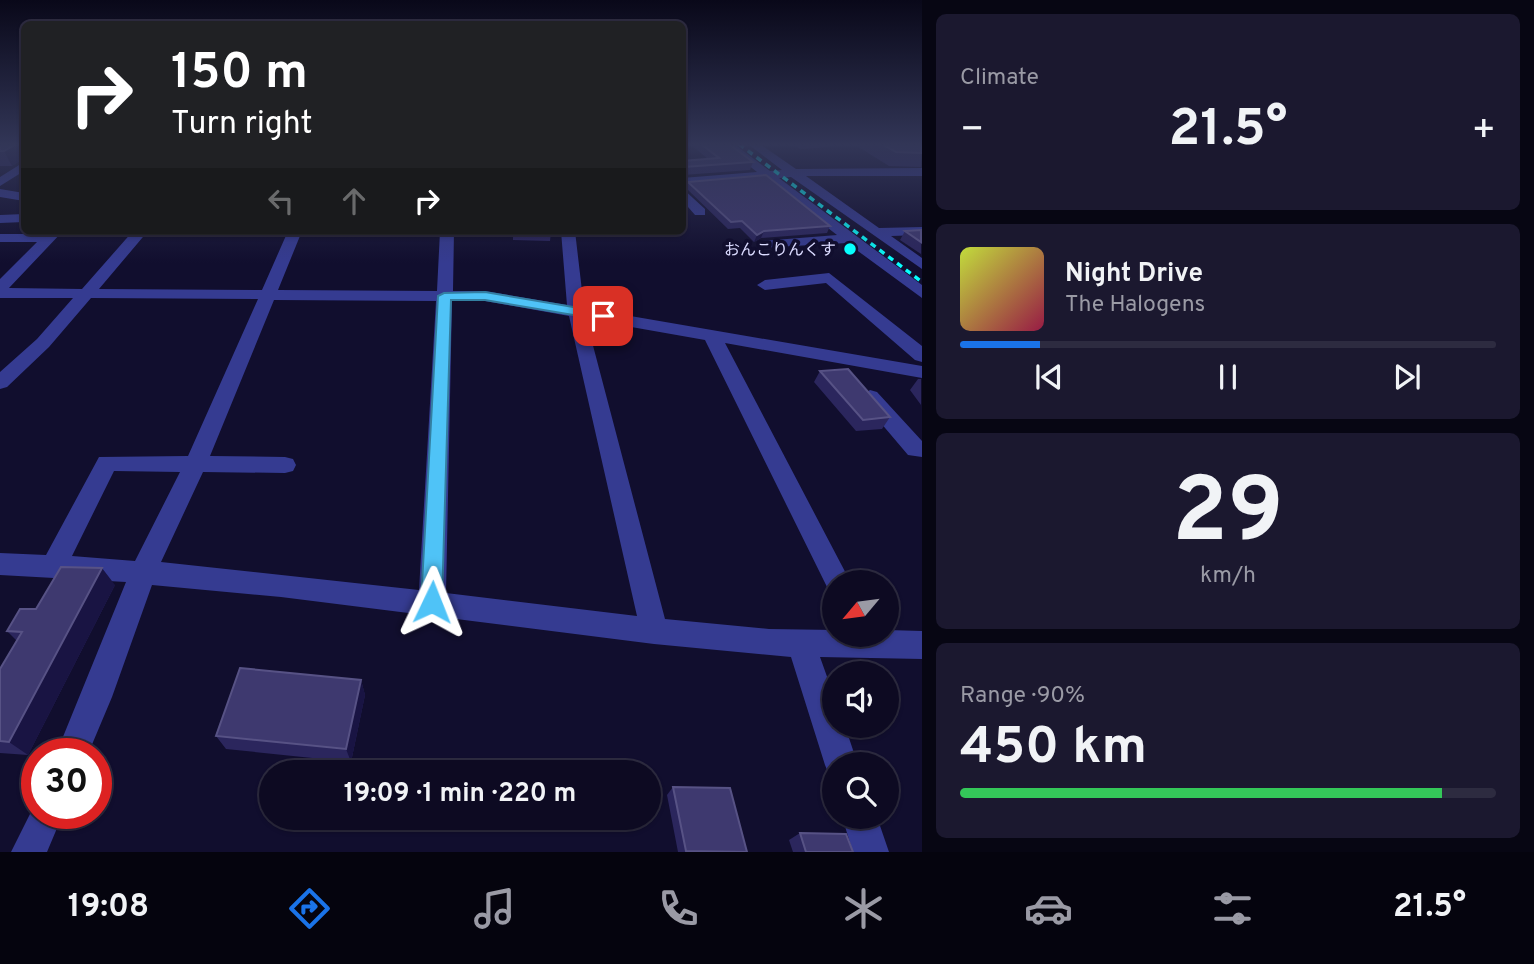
<!DOCTYPE html>
<meta charset="utf-8">
<style>
body{margin:0;font-family:Overpass,"Noto Sans JP",sans-serif;background:#1b182f;color:#f1f3f6;height:100vh;display:flex;flex-direction:column;font-size:26px;white-space:nowrap}
*{box-sizing:border-box;margin:0}
p{font-size:23px;color:#9a9aa5}
.icon{flex:none;width:38px;height:38px;fill:none;stroke:currentColor;stroke-width:2;stroke-linecap:round;stroke-linejoin:round}
.map{position:relative;flex:1;overflow:hidden}
.details{display:flex;flex-direction:column;gap:14px;padding:14px;background:#070613;width:612px}
.details>*{flex:none}
.guide{position:absolute;left:21px;top:21px;width:665px;height:214px;border-radius:10px;box-shadow:0 2px 5px #0004,0 0 0 2px #2d2b40;background:#202124;color:#fff;overflow:hidden}
.needle{width:46px;rotate:241deg}
.controls{position:absolute;left:822px;top:570px;display:grid;gap:14px}
.controls a{display:grid;place-items:center;width:77px;height:77px;border-radius:50%;background:#0d0a22;box-shadow:0 2px 5px #0004,0 0 0 2px #2d2b40;font-size:35px}
.speed{position:absolute;left:21px;top:738px;display:flex;gap:14px;font-size:35px;font-weight:700;text-align:center}
.speed>*{display:grid;place-content:center;width:91px;height:91px;border-radius:50%;background:#0d0a22;box-shadow:0 2px 5px #0004,0 0 0 2px #2d2b40;line-height:1}
.speed .limit{border:10px solid #d22;background:#fff;color:#111}
.pin{position:absolute;display:grid;place-items:center;width:60px;height:60px;color:#fff;margin:-30px;border-radius:14px;box-shadow:0 4px 10px #0006}
.me{position:absolute;width:77px;margin:-38px;rotate:2deg;stroke-linejoin:round;filter:drop-shadow(0 0 5px #0008)}
.turn{display:flex;align-items:center;gap:24px;height:147px;padding:0 35px;font-size:32px}
.turn .icon{width:91px;height:91px;stroke-width:2.5}
.turn b{display:block;font-size:49px;line-height:60px}
.lanes{display:flex;align-items:center;height:66px;padding:0 35px;background:#0003;justify-content:center;gap:35px;direction:ltr}
.lanes .off{opacity:.35}
.big{font-size:52px;font-weight:700;line-height:1.1}
.details .widget{flex:1;display:flex;flex-direction:column;justify-content:center;gap:10px;min-width:0;padding:0 24px;border-radius:10px;background:#1b182f}
.details .dial{align-items:center;gap:0}
.dial b{font-size:91px;line-height:1}
.song{display:flex;align-items:center;gap:21px}
.cover{width:84px;height:84px;border-radius:10px;background:linear-gradient(135deg,hsl(70 70% 55%),hsl(340 70% 35%))}
.played{height:7px;border-radius:4px;background:linear-gradient(90deg,#1a73e8 15%,#2d2b40 15%)}
.keys{display:flex;justify-content:space-around;direction:ltr}
.heat{display:flex;justify-content:space-between;align-items:center;font-size:38px;direction:ltr}
.charge{height:10px;border-radius:5px;background:linear-gradient(90deg,#34c759 90%,#2d2b40 0)}
.trip{position:absolute;left:259px;top:760px;width:402px;height:70px;border-radius:35px;background:#0d0a22;box-shadow:0 2px 5px #0004,0 0 0 2px #2d2b40;font-weight:700;line-height:70px;text-align:center}
.dock{display:flex;height:112px;justify-content:space-around;align-items:center;background:#05040e;color:#9a9aa5}
.dock .icon{width:49px;height:49px}
.dock .on{color:#1a73e8}
.dock b{font-size:32px;color:#f1f3f6}
main{display:flex;flex:1;min-height:0}
.map>svg:first-child{display:block}
.lines{fill:none;stroke-linecap:round;stroke-linejoin:round}
.minor{fill:#353b91;fill-rule:evenodd}
.rail{stroke:#07fffe;stroke-width:3.5;stroke-dasharray:6 5;stroke-linecap:butt}
.wall{fill:#2b265d}
.shaded-wall{fill:#191443}
.building{fill:#3e396f;stroke:#575285;stroke-width:2}
.route{fill:#4fc3f7;stroke:#337fa1;stroke-width:2}
.poi-dot{fill:#07fffe;stroke:#110e2e;stroke-width:2.5}
.labels{text-anchor:middle;stroke-width:7;stroke-linejoin:round;paint-order:stroke}
.far-poi-label{font-size:16px;fill:#dbdbff;stroke:#110e2e;text-anchor:end}
</style>
<main>
<div class="map">
<svg width="922" height="852" viewBox="0 0 922 852">
<rect width="100%" height="100%" fill="#110e2e"/>
<g class="lines">
<!-- minor -->
<path class="minor" d="M722 144H734L770 171 782 170 748 144H760L796 169 922 168V176H806L879 228 922 227V235L891 236 922 258V269L791 177 779 178 922 285V298L847 243 757 248V242L762 241 837 235 765 179 682 186V178L757 172Z
M24 162V171L0 186V177Z
M682 188 705 209V215H695L682 200Z
M0 189 24 193V201L0 197Z
M24 214V222L0 223V215Z
M48 231H63L9 288 82 289 133 231H148L99 289 262 290 288 231H302L278 290 437 291 440 231H454L453 291H485L567 305 561 231H575L584 308 922 366V378L725 343 851 583H835V594L829 591 705 340 586 319 665 619 769 629 835 630V635H887V630L922 631V659L820 657 835 699V726H845L858 765H835V779L830 777 825 765 791 657 654 644 281 597 152 585 112 697 88 754H56L126 582 0 575V553L46 555 99 457 188 456 258 299 91 298 49 347 7 387 0 389V372L37 339 73 298H0V279L37 242H0V234H45ZM274 300 436 301 419 590 161 562 203 472 285 473 293 471 296 465 293 459 285 457 210 456ZM452 301H485L569 316 637 616 446 593ZM114 471 180 472 135 561 72 556Z
M829 273 922 346V362L915 360 826 283 765 290 757 285 765 280Z
M870 390 877 392 922 441V457L908 455 863 402 860 397Z
M37 800V814H63L47 852H11Z
M842 817H877L889 852H853Z"/>
<!-- rail -->
<path class="rail" d="M739 144 922 282"/>
</g>
<!-- wall -->
<path class="wall" d="M0 144H24V158L12 166H0Z
M690 144H729L753 162 750 170 683 175 682 161 708 159Z
M792 144H830L829 147 800 149Z
M858 144H921V167L889 166 857 146Z
M688 182 830 226 827 233 761 238 754 242 740 228 728 229 686 188Z
M921 230V254L900 240 905 231Z
M461 231H551V233L550 241 513 240V234H461Z
M820 371 890 417 882 429 856 431 814 382Z
M918 379H921V405L910 390Z
M115 585 28 755 0 753V669L17 641 7 631 36 609Z
M361 680 365 695 351 762 226 749 216 736Z
M673 787 747 852H678L667 795Z
M800 833 853 852H793L789 840Z"/>
<!-- shaded-wall -->
<path class="shaded-wall" d="M16 144H24V158L12 166 4 151Z
M764 231 761 238 754 242 757 235Z
M102 568 115 585 28 755 9 742Z
M361 680 365 695 351 762 346 749Z"/>
<!-- building -->
<path class="building" d="M0 144H16L4 151H0Z
M701 144H729L753 162 684 167 682 180V161L719 158Z
M882 144H921V153L896 152Z
M766 175 830 226 764 231 757 235 742 221 731 222 688 182Z
M921 230V242L905 231Z
M514 231H551V233L514 232Z
M848 369 890 417 863 420 820 371Z
M61 567 102 568 9 742 0 741V669L22 632 7 631 20 609H36Z
M240 668 361 680 346 749 216 736Z
M673 787 730 788 747 852 686 851Z
M800 833 846 834 853 852H806Z"/>
<!-- sky -->
<linearGradient id="sky" x2="0" y2="1"><stop stop-color="#090819"/><stop offset="0.55" stop-color="#323657"/><stop offset="1" stop-color="#323657" stop-opacity="0"/></linearGradient>
<rect width="922" height="263" fill="url(#sky)"/>
<!-- route -->
<path class="route" d="M485 292 603 312 610 316 603 320 485 300H451L442 602 439 608 432 611 424 608 421 602 438 296 444 293Z"/>
<!-- markers -->
<circle class="poi-dot" cx="850" cy="249" r="7"/>
<g class="labels">
<!-- far-poi labels -->
<g class="far-poi-label">
<text x="836" y="255">おんこりんくす</text>
</g>
</g>
</svg>
<div class="controls">
<a><svg class="needle" viewBox="-14 -14 28 28"><path d="M0-13l5 13h-10z" fill="#e53935"/><path d="M0 13l5-13h-10z" fill="#9a9aa5"/></svg></a>
<a><svg class="icon" aria-label="sound" viewBox="0 0 24 24"><path d="M4 9h4l5-4v14l-5-4H4zM17 9q2 3 0 6"/></svg></a>
<a><svg class="icon" aria-label="search" viewBox="0 0 24 24"><circle cx="10" cy="10" r="6"/><path d="M15 15l6 6"/></svg></a>
</div>
<div class="speed"><div class="limit">30</div></div>
<div class="pin" style="left:603px;top:316px;background:#d93025"><svg class="icon" aria-label="arrive" viewBox="0 0 24 24"><path d="M6 21V4h12l-3 4 3 4H6"/></svg></div>
<svg class="me" style="left:432px;top:602px" viewBox="-20 -20 40 40"><path d="M0-17L14 15 0 8-14 15z" fill="#4fc3f7" stroke="#fff" stroke-width="4"/></svg>
<div class="trip">19:09 · 1 min · 220 m</div>
<div class="guide">
<div class="turn"><svg class="icon" aria-label="right" viewBox="0 0 24 24"><path d="M7 20v-9h11M14 6l5 5-5 5"/></svg><div><b>150 m</b>Turn right</div></div>
<div class="lanes"><svg class="icon off" aria-label="left" viewBox="0 0 24 24"><path d="M17 20v-9H6M10 6l-5 5 5 5"/></svg><svg class="icon off" aria-label="ahead" viewBox="0 0 24 24"><path d="M12 20V5M6 11l6-6 6 6"/></svg><svg class="icon" aria-label="right" viewBox="0 0 24 24"><path d="M7 20v-9h11M14 6l5 5-5 5"/></svg></div>
</div>
</div>
<section class="details">
<div class="widget"><p>Climate</p>
<div class="heat"><a>−</a><b class="big">21.5°</b><a>+</a></div>
</div>
<div class="widget">
<div class="song"><i class="cover"></i><div><b>Night Drive</b><p>The Halogens</p></div></div>
<div class="played"></div>
<div class="keys"><svg class="icon" aria-label="previous" viewBox="0 0 24 24"><path d="M18 5L8 12l10 7zM5 5v14"/></svg><svg class="icon" aria-label="pause" viewBox="0 0 24 24"><path d="M8 5v14M16 5v14"/></svg><svg class="icon" aria-label="next" viewBox="0 0 24 24"><path d="M6 5l10 7-10 7zM19 5v14"/></svg></div>
</div>
<div class="widget dial"><b>29</b><p>km/h</p></div>
<div class="widget"><p>Range · 90%</p><b class="big">450 km</b><div class="charge"></div></div>
</section>
</main>
<nav class="dock">
<b>19:08</b>
<svg class="icon on" aria-label="directions" viewBox="0 0 24 24"><path d="M12 3l9 9-9 9-9-9zM9 14v-3h6M13 9l2 2-2 2"/></svg>
<svg class="icon" aria-label="music" viewBox="0 0 24 24"><path d="M9 18V5l10-2v13"/><circle cx="6" cy="18" r="3"/><circle cx="16" cy="16" r="3"/></svg>
<svg class="icon" aria-label="phone" viewBox="0 0 24 24"><path d="M5 4h4l2 5-3 2q2 4 5 5l2-3 5 2v4C11 20 4 13 5 4z"/></svg>
<svg class="icon" aria-label="climate" viewBox="0 0 24 24"><path d="M12 3v18M4 7l16 10M4 17L20 7"/></svg>
<svg class="icon" aria-label="car" viewBox="0 0 24 24"><path d="M5 17H2v-5l4-1 3-4h7l3 4 3 1v5h-3M9 17h6M6 11h13"/><circle cx="7" cy="17" r="2"/><circle cx="17" cy="17" r="2"/></svg>
<svg class="icon" aria-label="filters" viewBox="0 0 24 24"><path d="M4 7h16M4 17h16"/><circle cx="9" cy="7" r="2"/><circle cx="15" cy="17" r="2"/></svg>
<b>21.5°</b>
</nav>
